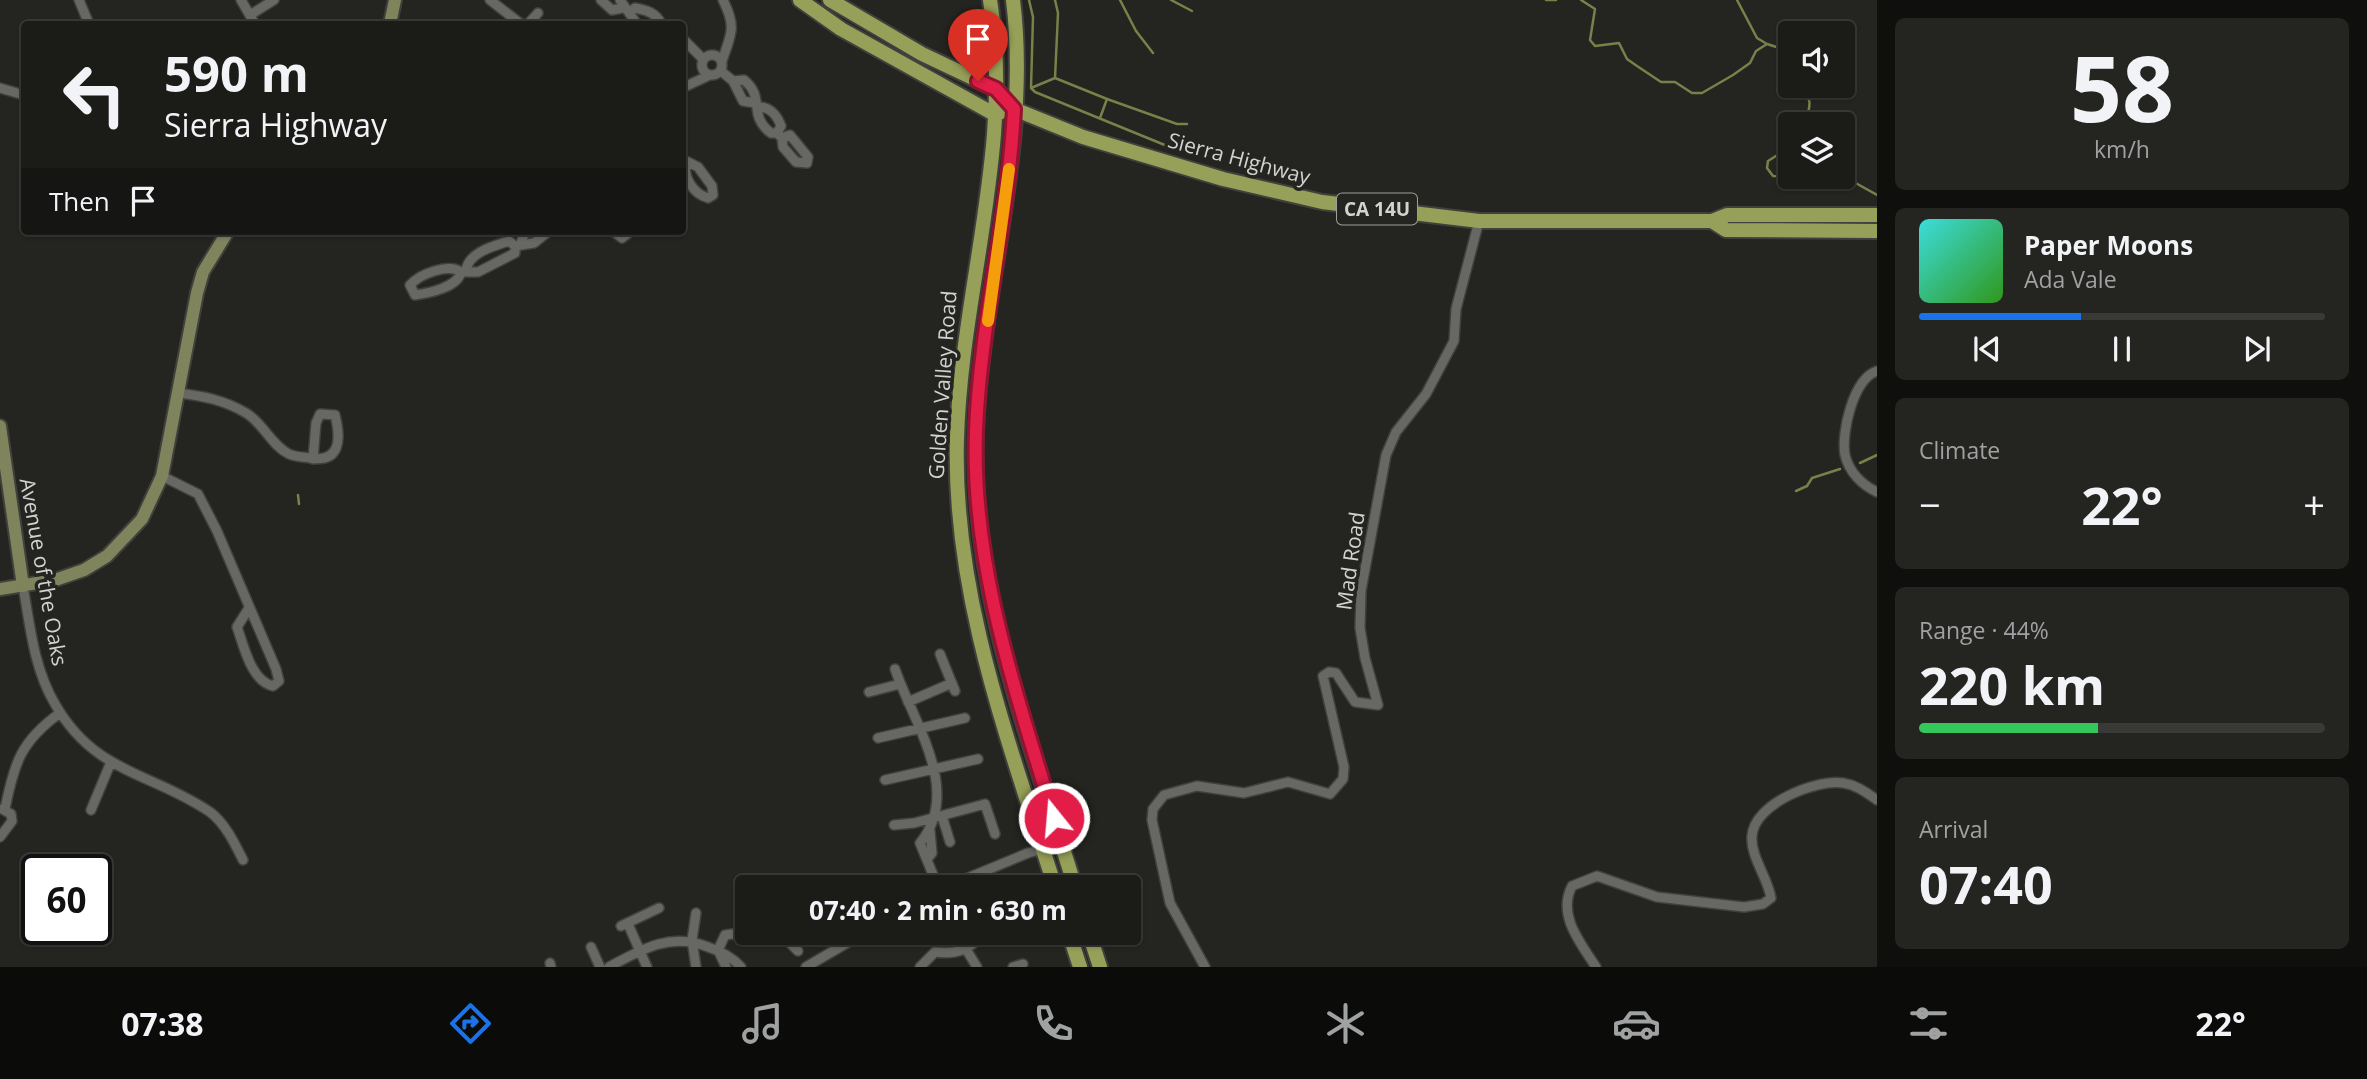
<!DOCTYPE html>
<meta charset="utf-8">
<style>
body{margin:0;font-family:"Open Sans",sans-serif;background:#242421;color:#f1f3f6;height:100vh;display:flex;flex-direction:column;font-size:26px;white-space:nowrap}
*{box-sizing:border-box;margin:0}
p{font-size:23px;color:#a0a1a2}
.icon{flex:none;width:38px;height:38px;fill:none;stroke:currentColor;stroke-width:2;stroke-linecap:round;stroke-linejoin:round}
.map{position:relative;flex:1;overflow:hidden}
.details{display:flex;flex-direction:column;gap:18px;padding:18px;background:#0f0f0d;width:490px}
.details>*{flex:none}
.top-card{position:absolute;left:21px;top:21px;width:665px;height:214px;border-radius:7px;box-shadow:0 2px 5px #0004,0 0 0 2px #393937;background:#1b1b18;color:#f1f3f6;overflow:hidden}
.controls{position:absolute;left:1778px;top:21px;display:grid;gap:14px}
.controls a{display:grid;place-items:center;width:77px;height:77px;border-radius:7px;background:#1b1b18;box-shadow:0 2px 5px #0004,0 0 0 2px #393937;font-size:35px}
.speed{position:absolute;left:21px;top:854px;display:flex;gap:14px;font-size:35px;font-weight:700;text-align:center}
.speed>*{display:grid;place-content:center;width:91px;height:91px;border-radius:50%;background:#1b1b18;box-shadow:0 2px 5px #0004,0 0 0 2px #393937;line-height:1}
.speed .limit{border:4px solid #111;border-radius:10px;background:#fff;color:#111}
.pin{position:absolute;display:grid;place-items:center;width:60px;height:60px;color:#fff;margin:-72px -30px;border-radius:50% 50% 50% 0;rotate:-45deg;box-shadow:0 0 7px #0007}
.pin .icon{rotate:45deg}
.me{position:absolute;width:77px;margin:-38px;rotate:343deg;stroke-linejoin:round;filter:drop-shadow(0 0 5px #0008)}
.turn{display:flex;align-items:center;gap:24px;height:147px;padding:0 28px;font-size:32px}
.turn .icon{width:91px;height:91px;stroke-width:2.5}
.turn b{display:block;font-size:49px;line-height:60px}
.then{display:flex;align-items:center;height:66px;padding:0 28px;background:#0003;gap:14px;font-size:26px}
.big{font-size:52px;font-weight:700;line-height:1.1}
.details .widget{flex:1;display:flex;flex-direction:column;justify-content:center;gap:10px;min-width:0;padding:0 24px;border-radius:10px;background:#242421}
.details .dial{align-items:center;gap:0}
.dial b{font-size:91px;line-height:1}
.song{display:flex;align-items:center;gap:21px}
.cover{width:84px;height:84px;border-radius:10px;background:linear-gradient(135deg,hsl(180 70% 55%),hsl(110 70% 35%))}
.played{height:7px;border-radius:4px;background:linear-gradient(90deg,#1a73e8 40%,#393937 40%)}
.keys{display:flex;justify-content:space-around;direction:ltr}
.heat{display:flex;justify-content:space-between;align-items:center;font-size:38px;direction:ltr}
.charge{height:10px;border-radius:5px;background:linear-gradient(90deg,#34c759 44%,#393937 0)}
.trip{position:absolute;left:735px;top:875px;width:406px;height:70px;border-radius:7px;background:#1b1b18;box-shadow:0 2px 5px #0004,0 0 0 2px #393937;font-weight:700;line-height:70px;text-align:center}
.dock{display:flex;height:112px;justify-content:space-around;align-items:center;background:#0b0b0a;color:#a0a1a2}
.dock .icon{width:49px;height:49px}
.dock .on{color:#1a73e8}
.dock b{font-size:32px;color:#f1f3f6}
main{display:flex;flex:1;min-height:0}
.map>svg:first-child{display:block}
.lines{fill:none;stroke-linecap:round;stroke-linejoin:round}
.stream{stroke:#7a8049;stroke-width:2.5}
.street-casing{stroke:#40413d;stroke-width:12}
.secondary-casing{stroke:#40413d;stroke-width:16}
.primary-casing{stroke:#40413d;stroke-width:18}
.street{stroke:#676863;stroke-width:9}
.secondary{stroke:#7f845d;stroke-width:12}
.primary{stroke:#96a058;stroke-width:14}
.route-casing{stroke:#92132f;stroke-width:18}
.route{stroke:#e11d48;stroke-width:12}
.slow{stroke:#f59e0b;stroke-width:12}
.labels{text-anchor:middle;stroke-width:7;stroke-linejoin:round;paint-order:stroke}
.shield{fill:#242420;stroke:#9e9e9b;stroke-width:2}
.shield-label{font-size:19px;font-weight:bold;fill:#d2d2d0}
.street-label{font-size:21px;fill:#d2d2d0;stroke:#242420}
</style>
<main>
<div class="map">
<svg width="1877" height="967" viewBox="0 0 1877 967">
<rect width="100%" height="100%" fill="#242420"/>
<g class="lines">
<!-- stream -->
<path class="stream" d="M1029 0 1033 17 1031 88 1035 92 1177 150
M1120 0 1136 31 1153 53
M1171 0 1192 11
M1546 0H1556
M1581 0 1595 9 1590 40 1595 46 1619 43 1627 59 1637 66 1661 82H1675L1692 93H1702L1733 75 1750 63 1756 51 1767 44 1786 50 1790 66
M1737 0 1757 38 1767 44
M1055 78 1107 99
M1799 86C1814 97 1810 108 1805 124
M1031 88 1055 78 1058 13 1055 0
M1100 118 1107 99 1177 124H1187
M1790 147 1768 161 1767 168 1773 176 1799 177
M1843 176 1877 195
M1860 463 1877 455
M1796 491 1807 486 1812 478 1840 469
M298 495 299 504"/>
<!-- street casing -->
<g class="street-casing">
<path id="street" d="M79 0 89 24
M241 0 255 24
M490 0 521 24
M601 0 612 10 623 8
M620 0 637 24
M630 12 635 8C646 10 657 13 661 24
M250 15 274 0
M528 24 538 13
M682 38 703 59
M702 65a10 10 0 1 1 20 0a10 10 0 1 1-20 0Z
M722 61C731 34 737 28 723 0
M721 71 733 81 743 101 755 103
M733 81 744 80C766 98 747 115 771 133H777L782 138 783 147 796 162 807 163 808 157 790 135 782 138
M0 88 24 95
M682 88 710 75
M758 107C769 106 777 115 781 126L777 133
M682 159 698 167 712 186 713 195 708 198C694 194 683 178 686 164
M613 231 622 238 631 231
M521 243 525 231
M466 270C469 252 494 246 509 241L515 246
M461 272C448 263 420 274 410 285L415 295C429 293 458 287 461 272H478L515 253V246L534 243 549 231
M1877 371C1853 379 1841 433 1845 455 1849 472 1862 485 1877 492
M178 393C203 396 224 400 246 413 263 423 271 445 289 454 295 457 304 457 310 458 341 463 341 439 335 415L320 414 316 423 313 459
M162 476 198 494 217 531 276 669 279 681 273 686C251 681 244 646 237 627L249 608
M23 586C30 626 34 669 55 704 95 774 151 772 210 812 225 823 235 844 243 860
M940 654 955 691
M895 669C913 722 963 791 920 843L938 887
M869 692 900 684
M908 702 952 683
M878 738 965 718
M885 780 978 759
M5 809C14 763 21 741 60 713
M91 810 111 762
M942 816 950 842
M894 825 914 823 985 804 995 834
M0 837 12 821 11 814 2 809
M928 858 932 853 930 831
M946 887 1028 853 1062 844
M628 924 647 967
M621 926 659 908
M753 933 789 942 798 951
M956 933 977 967
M591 947 600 967
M718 950 725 935 747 932
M718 950 726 967
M967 950 968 933
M550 963 551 967
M609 967C642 949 671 932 708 947 720 951 732 957 741 967
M696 967 692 940 696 913
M806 967 864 933
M920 967 935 952C956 955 970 950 984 933
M1013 967 1023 964
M1205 967 1170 903 1152 820 1153 809 1164 795 1197 786 1244 793 1288 782 1330 794 1343 779 1344 767 1323 676 1329 672 1336 673 1355 702 1378 705 1365 658 1360 628 1361 591 1386 455 1396 432 1426 394 1454 341 1456 309 1479 221
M1596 967C1580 942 1557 915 1572 886L1597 876 1657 897 1744 907 1763 904 1771 898C1768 878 1750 856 1752 836 1754 804 1815 779 1843 783 1857 785 1867 793 1877 800"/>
</g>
<!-- secondary casing -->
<g class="secondary-casing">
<path id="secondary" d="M390 24 395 0
M0 426 23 586
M0 589 55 580 84 570 107 556 142 519 162 476 197 293 203 272 228 231"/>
</g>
<!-- primary casing -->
<g class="primary-casing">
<path id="primary" d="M800 0 841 29 994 114 999 113
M830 0 922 54 996 89 1014 109 1083 137 1223 179 1322 202 1479 221H1712L1727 215H1877
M990 0C1014 145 961 293 957 438 952 593 1009 742 1055 887
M1013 0C1031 144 982 287 976 430 969 587 1030 739 1075 887
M1712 221 1726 230 1877 231
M1069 933 1080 967
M1089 933 1100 967"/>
</g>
<!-- street -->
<use href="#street" class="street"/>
<!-- secondary -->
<use href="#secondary" class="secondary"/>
<!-- primary -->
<use href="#primary" class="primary"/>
</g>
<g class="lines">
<!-- route casing -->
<g class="route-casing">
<path id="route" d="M978 81 996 89 1014 109C1009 217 980 323 976 431 971 565 1016 692 1054 818"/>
</g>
<!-- route -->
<use href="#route" class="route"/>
<!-- slow -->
<path class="slow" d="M988 321 1009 169"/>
</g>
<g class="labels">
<!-- shield labels -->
<rect class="shield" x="1337" y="193.5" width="80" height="31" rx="5"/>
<g class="shield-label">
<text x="1377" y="216">CA 14U</text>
</g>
<!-- street labels -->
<g class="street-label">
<text transform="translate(1239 159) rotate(15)" y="7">Sierra Highway</text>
<text transform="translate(943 385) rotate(-86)" y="7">Golden Valley Road</text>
<text transform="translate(1351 561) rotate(-82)" y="7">Mad Road</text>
<text transform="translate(43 572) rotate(80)" y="7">Avenue of the Oaks</text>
</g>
</g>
</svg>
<div class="controls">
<a><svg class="icon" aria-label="sound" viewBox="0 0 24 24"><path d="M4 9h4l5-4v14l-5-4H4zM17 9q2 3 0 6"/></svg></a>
<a><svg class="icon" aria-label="layers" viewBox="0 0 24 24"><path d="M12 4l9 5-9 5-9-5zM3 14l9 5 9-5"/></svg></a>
</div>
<div class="speed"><div class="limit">60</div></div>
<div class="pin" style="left:978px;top:81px;background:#d93025"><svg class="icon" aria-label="arrive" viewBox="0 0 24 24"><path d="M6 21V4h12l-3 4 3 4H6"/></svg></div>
<svg class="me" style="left:1054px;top:818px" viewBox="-20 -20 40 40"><circle r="17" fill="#e11d48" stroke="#fff" stroke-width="3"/><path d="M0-11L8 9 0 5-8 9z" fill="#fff"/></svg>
<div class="trip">07:40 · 2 min · 630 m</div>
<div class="top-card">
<div class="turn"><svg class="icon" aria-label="left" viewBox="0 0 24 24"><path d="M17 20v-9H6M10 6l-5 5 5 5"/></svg><div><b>590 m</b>Sierra Highway</div></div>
<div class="then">Then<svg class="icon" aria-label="arrive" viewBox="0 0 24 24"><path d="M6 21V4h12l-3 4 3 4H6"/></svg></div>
</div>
</div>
<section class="details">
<div class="widget dial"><b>58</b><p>km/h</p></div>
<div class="widget">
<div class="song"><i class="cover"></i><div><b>Paper Moons</b><p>Ada Vale</p></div></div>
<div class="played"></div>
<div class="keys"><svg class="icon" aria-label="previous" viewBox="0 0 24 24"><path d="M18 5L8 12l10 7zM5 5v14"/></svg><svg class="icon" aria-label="pause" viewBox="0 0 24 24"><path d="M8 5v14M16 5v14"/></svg><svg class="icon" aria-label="next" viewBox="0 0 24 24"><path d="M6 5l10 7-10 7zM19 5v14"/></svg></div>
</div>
<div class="widget"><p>Climate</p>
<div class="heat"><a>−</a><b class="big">22°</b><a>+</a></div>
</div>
<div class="widget"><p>Range · 44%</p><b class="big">220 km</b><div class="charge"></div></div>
<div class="widget"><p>Arrival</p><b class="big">07:40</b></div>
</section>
</main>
<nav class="dock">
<b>07:38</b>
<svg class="icon on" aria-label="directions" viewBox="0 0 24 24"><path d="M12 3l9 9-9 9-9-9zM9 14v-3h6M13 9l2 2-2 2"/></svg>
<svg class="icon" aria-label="music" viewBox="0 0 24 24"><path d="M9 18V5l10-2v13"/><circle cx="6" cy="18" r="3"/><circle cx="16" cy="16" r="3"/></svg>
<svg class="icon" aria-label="phone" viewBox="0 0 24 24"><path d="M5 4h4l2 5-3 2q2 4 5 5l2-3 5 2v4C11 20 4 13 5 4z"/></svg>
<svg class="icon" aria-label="climate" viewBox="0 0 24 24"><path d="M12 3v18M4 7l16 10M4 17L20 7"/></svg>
<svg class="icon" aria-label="car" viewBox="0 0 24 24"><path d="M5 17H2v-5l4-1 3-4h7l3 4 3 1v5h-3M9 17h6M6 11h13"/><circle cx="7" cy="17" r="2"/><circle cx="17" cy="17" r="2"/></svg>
<svg class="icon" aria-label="filters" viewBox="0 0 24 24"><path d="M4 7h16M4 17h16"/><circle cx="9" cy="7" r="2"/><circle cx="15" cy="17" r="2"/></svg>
<b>22°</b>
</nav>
